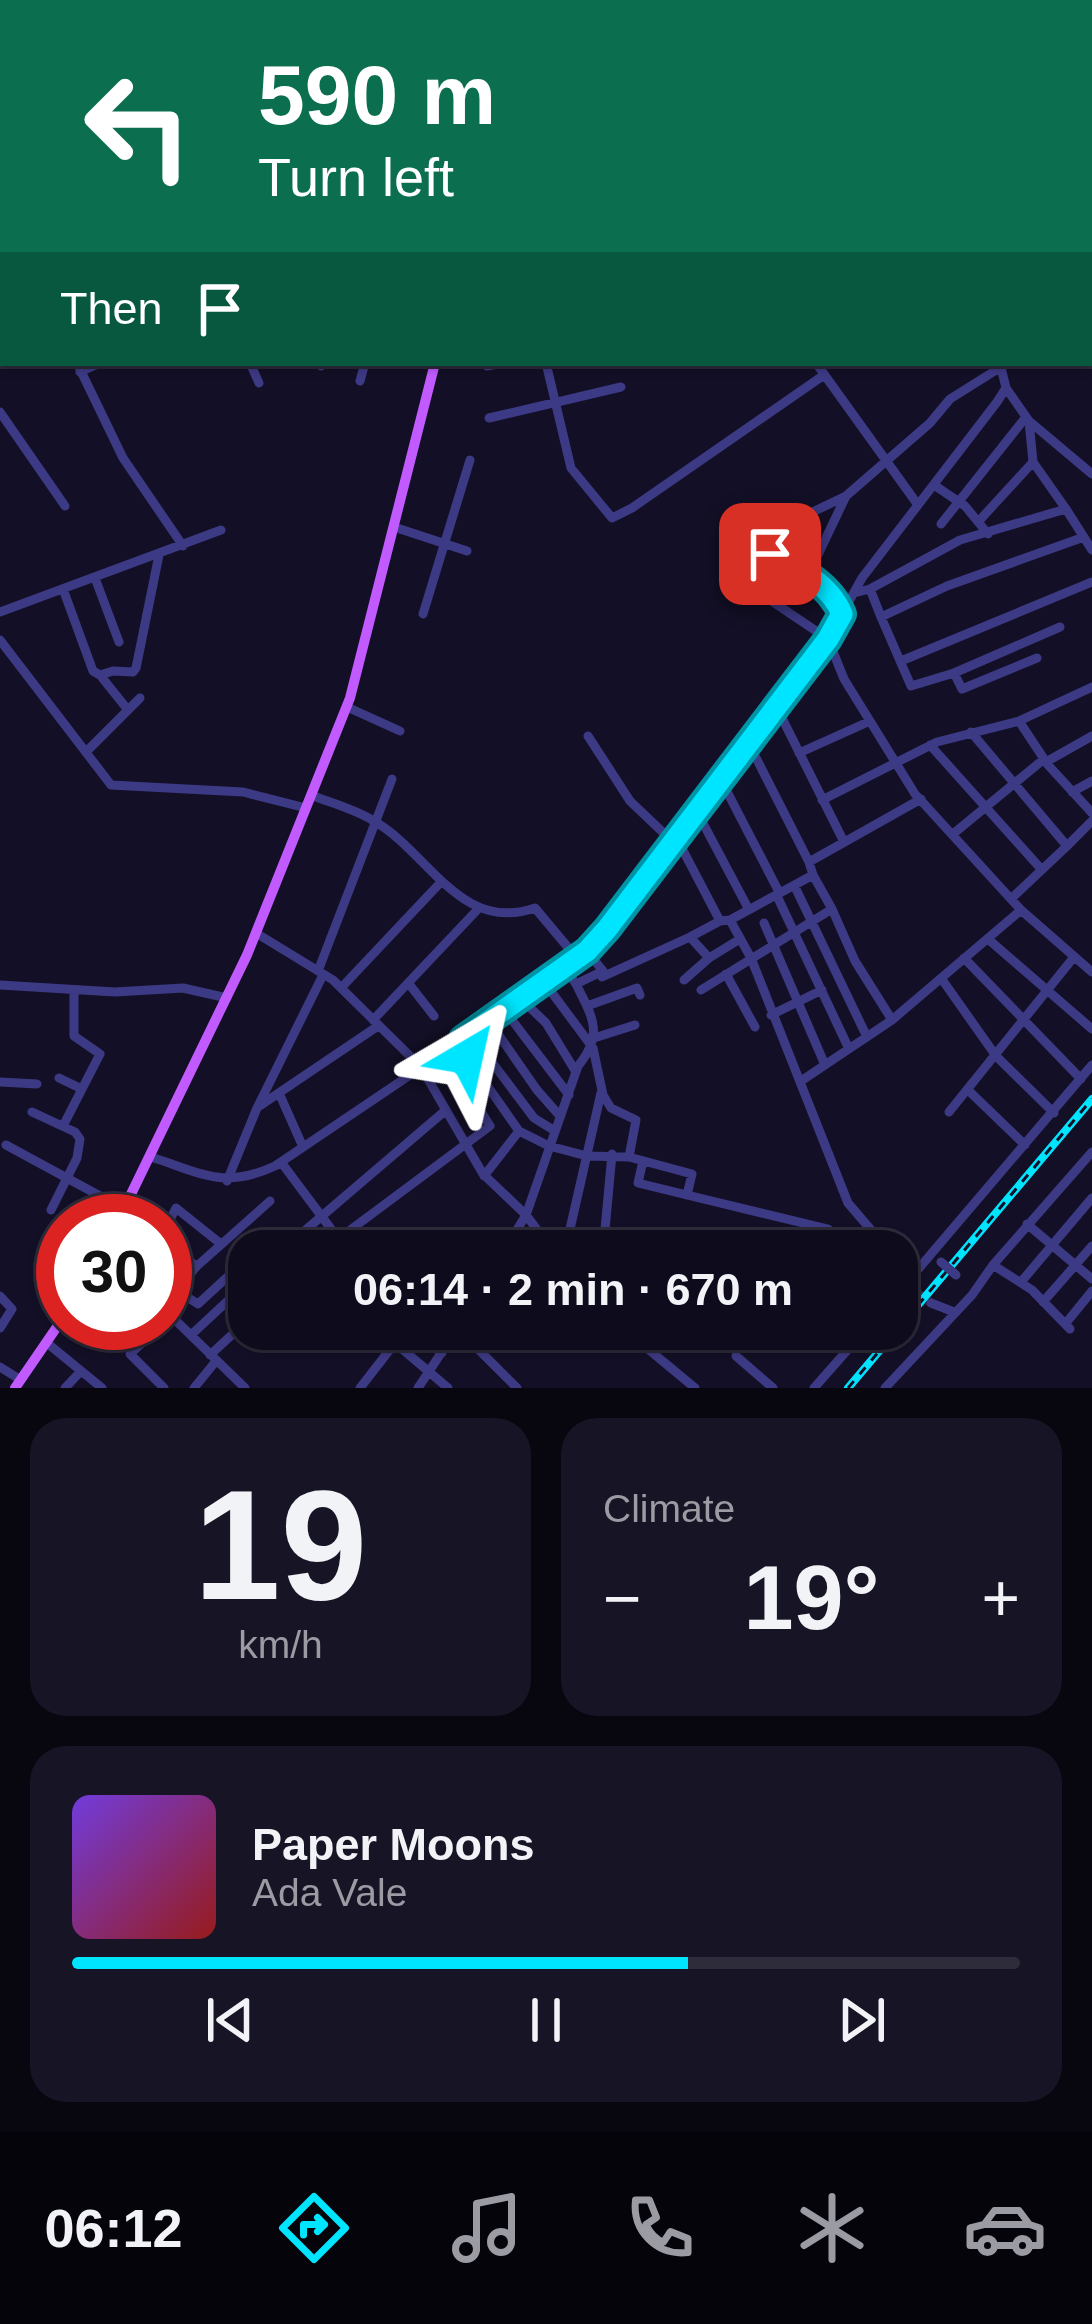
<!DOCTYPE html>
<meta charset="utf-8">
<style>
body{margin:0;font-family:Helvetica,sans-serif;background:#171425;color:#f1f3f6;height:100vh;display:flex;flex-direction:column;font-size:45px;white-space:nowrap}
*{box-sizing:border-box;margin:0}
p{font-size:39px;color:#9b9ba3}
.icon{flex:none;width:66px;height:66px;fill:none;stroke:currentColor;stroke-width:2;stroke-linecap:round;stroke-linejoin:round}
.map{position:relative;height:1388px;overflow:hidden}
.sheet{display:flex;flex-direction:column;gap:30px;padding:30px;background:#08060f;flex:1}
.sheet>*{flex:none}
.hud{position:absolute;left:0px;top:0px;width:1092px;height:366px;box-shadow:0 3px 9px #0004,0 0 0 3px #2e2b3b;background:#0b6e4f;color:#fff;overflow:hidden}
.speed{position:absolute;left:36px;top:1194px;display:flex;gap:24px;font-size:60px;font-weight:700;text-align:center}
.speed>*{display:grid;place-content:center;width:156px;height:156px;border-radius:50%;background:#0e0b1c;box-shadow:0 3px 9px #0004,0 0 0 3px #2e2b3b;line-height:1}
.speed .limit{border:18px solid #d22;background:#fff;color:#111}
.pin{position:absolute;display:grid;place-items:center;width:102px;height:102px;color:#fff;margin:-51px;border-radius:24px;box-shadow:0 6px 18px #0006}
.me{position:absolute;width:132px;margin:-66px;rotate:36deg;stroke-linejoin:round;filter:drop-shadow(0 0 9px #0008)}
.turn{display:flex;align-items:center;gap:42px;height:252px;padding:0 60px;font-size:54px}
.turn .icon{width:156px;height:156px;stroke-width:2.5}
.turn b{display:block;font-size:84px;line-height:102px}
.then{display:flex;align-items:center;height:114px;padding:0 60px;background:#0003;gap:24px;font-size:45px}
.big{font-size:90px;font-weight:800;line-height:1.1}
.sheet .widget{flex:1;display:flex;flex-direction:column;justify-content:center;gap:18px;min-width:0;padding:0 42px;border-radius:36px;background:#171425}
.sheet .dial{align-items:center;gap:0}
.dial b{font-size:156px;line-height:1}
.song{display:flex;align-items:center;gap:36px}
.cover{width:144px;height:144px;border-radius:18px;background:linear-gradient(135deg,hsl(260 70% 55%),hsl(0 70% 35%))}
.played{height:12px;border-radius:6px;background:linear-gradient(90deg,#00e5ff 65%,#2e2b3b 65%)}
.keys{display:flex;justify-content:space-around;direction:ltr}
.heat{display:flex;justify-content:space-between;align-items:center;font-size:66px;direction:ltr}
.sheet .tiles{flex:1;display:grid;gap:30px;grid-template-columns:1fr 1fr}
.widget:last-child{grid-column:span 2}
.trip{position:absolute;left:228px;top:1230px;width:690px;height:120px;border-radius:36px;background:#0e0b1c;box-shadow:0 3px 9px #0004,0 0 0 3px #2e2b3b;font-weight:800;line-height:120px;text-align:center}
.tab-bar{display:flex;height:192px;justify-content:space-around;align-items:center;background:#06040b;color:#9b9ba3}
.tab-bar .icon{width:84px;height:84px}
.tab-bar .selected{color:#00e5ff}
.tab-bar b{font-size:54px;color:#f1f3f6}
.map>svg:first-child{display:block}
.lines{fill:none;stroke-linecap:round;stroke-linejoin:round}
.minor-tunnel{stroke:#312d47;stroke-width:9;stroke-dasharray:9 4.5;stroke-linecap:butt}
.minor{stroke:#3d3a85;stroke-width:9}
.major{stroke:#c25bff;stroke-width:10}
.highway{stroke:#ff4fa3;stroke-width:14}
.rail-casing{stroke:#00e5ff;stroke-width:8}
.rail{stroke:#130f26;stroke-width:3;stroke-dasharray:9;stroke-linecap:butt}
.minor-bridge{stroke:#3d3a85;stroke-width:9}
.route-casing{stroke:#0095a6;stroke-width:30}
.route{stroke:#00e5ff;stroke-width:21}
</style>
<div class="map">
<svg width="1092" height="1388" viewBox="0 0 1092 1388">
<rect width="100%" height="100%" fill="#130f26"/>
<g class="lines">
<!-- minor-tunnel -->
<path class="minor-tunnel" d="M917 1293 931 1303"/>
<!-- minor -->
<path class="minor" d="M224 0 225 3
M642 0 643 3
M962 0 963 3
M1039 0 1040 3
M133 3 141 0
M269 3 277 0
M407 3 416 0
M800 3 807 0
M983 3 991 0
M1080 3 1084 0
M0 55 3 59
M1089 75 1092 74
M1089 129 1092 128
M1089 209 1092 210
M0 357 3 360
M77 363 123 458 183 546
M250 363 259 383
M319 363 321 366
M546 363 571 468 612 518 632 508 824 375
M816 363 918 505
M487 366 502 363
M80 372 100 363
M360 381 365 363
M1006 388 1029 421 1092 474
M0 412 65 506
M489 418 621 387
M934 485 965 506 988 534
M1066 509 1092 550
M800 518 846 496 930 423 950 399 1001 367
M978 522 1033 462
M941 524 1026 417
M394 527 467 551
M770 554 800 569 826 590
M95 578 119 642
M63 589 93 671 100 675
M870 589 881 617 947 586 1084 537
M854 593 870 589 960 540 1066 509 1033 462 1029 421
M773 602 828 639 844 679 915 794 1021 910 1092 972
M0 612 221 530
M423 614 470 460
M842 614 814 563 846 496
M881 617 911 686 954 673 1060 627
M0 640 111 785 243 792 306 808
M901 661 1092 582
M954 673 962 689 1037 658
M347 707 400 731
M777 708 844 842
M128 710 100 675 113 671 133 672 136 668 159 555
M1019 721 1048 765 1092 813
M971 732 1067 846 1092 821
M588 736 630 801 673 842
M748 742 809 862
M930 745 1042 870
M86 752 140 698
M799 753 868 722
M1046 762 1092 736
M720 778 779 892
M1072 792 1092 781
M311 795C331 803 354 809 372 820 428 850 459 934 535 908L576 957
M822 800 937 742 1019 721 1092 687
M696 810 748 908
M953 834 1044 759
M676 837 720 921 730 920 751 958 848 1203 889 1251
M795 887 867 1037
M777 896 849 1049
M1013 897 1067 846
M730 920 813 875 809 862 921 799
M764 923 825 1065
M256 933 333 980 421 1067 483 1174 526 1215 553 1251
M988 939 1092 1029
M587 951 603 971 576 984 564 967 587 951 606 929 783 699 828 639 862 578 997 402 1006 388 1000 363
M709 958 690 937 720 921
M964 958 1081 1079
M318 971 392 779
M726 974 755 1027
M602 977 690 937
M941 978 996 1056 1054 1113
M684 980 709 958 740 939
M544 982 593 1048 603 1095 611 1108 636 1120 629 1157 692 1174 687 1195 638 1183 643 1161
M409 984 434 1016
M0 985 115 992 183 988 227 998
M341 988 441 882
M701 990 832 909 813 875
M520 998 546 1023 576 1072
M587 1006 637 988 640 995
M505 1011 569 1095
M771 1015 822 990
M373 1020 479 908
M892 1020 1021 910
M489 1021 537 1090 559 1115
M470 1033 534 1118 555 1131
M594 1038 635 1025
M463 1039 467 1057 519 1131 484 1176
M59 1078 82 1089
M801 1081 892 1020 855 961 832 909
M0 1082 37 1084
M968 1090 1025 1145
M279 1093 303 1147
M258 1107 378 1026
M32 1112 75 1132 80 1139 77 1158 51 1210
M949 1112 1074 957
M63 1126 100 1054 74 1036V990
M519 1131 549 1146 587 1156 629 1157
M6 1145 124 1209
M151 1157C202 1173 223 1190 275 1166L505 1011 564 967
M281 1162 337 1237
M227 1181 257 1108 323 975
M687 1195 828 1229 850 1251
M1027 1224 1092 1279
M165 1229 176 1208 221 1244
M165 1246 197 1266 270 1201
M281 1251 446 1110
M322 1251 490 1126 444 1052
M366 1251 376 1241
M504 1251 526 1215 578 1066C604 1034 593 1018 576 984
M565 1251 601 1093
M603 1251 612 1154
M897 1261 911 1278
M1021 1282 1092 1198
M165 1283 198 1304 249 1257
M176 1290 197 1266
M897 1294 1092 1065
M0 1296 12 1309 0 1328
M1043 1302 1092 1246
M931 1303 954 1312
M165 1310 245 1388
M164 1323 130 1354 164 1388
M1066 1323 1092 1291
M408 1329 442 1353
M458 1329 517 1388
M624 1329 695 1388
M1070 1329 1032 1290 993 1265 1092 1152
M191 1335 249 1281
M47 1343 102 1388
M395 1343 448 1388
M210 1355 249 1319
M736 1356 773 1388
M0 1367 21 1380
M65 1388 81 1371
M194 1388 216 1361
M360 1388 395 1343 379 1329
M418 1388 457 1329
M814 1388 866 1329
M885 1388 972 1295 993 1265"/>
<!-- major -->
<path class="major" d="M533 3 535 0
M118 1221 247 955 350 698 435 363
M15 1388 63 1318"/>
<!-- highway -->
<path class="highway" d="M677 3 684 0
M696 3 703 0
M0 265 3 264"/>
<!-- rail casing -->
<g class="rail-casing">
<path id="rail" d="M848 1388 1092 1099"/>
</g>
<!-- rail -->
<use href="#rail" class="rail"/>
<!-- minor-bridge -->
<path class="minor-bridge" d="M941 1262 956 1275"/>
</g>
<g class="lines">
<!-- route casing -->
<g class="route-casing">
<path id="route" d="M467 1057 463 1039 587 951 607 929 828 639 842 614C830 584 798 568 770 554"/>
</g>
<!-- route -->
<use href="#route" class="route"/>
</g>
</svg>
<div class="speed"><div class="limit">30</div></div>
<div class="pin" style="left:770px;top:554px;background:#d93025"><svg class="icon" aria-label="arrive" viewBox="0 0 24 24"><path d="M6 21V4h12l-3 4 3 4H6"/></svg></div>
<svg class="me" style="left:467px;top:1057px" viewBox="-20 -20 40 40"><path d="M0-17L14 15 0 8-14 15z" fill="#00e5ff" stroke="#fff" stroke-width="4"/></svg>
<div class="trip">06:14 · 2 min · 670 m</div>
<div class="hud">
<div class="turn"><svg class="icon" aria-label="left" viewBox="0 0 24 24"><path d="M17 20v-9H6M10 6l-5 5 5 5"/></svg><div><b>590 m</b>Turn left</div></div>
<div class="then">Then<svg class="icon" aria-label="arrive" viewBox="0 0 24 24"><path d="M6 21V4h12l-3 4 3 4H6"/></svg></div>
</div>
</div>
<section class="sheet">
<div class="tiles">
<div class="widget dial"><b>19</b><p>km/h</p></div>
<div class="widget"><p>Climate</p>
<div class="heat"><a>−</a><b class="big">19°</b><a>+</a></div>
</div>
<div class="widget">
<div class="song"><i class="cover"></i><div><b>Paper Moons</b><p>Ada Vale</p></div></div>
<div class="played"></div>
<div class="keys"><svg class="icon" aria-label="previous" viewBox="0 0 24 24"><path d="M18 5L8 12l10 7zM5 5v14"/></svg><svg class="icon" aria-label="pause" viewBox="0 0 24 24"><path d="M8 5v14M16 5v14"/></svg><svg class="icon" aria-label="next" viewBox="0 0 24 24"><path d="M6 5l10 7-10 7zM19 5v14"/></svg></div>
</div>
</div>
</section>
<nav class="tab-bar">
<b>06:12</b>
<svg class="icon selected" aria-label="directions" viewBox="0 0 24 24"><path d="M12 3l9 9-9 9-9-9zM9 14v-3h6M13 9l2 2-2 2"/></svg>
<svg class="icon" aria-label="music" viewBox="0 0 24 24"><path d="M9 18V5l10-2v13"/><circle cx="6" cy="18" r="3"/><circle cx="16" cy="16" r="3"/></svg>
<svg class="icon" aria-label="phone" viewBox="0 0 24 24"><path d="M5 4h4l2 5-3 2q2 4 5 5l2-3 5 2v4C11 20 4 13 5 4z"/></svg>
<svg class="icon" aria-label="climate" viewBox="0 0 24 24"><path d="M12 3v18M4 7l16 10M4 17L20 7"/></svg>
<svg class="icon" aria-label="car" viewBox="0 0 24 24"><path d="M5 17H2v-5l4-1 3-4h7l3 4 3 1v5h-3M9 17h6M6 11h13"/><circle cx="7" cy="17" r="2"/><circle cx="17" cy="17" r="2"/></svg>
</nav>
